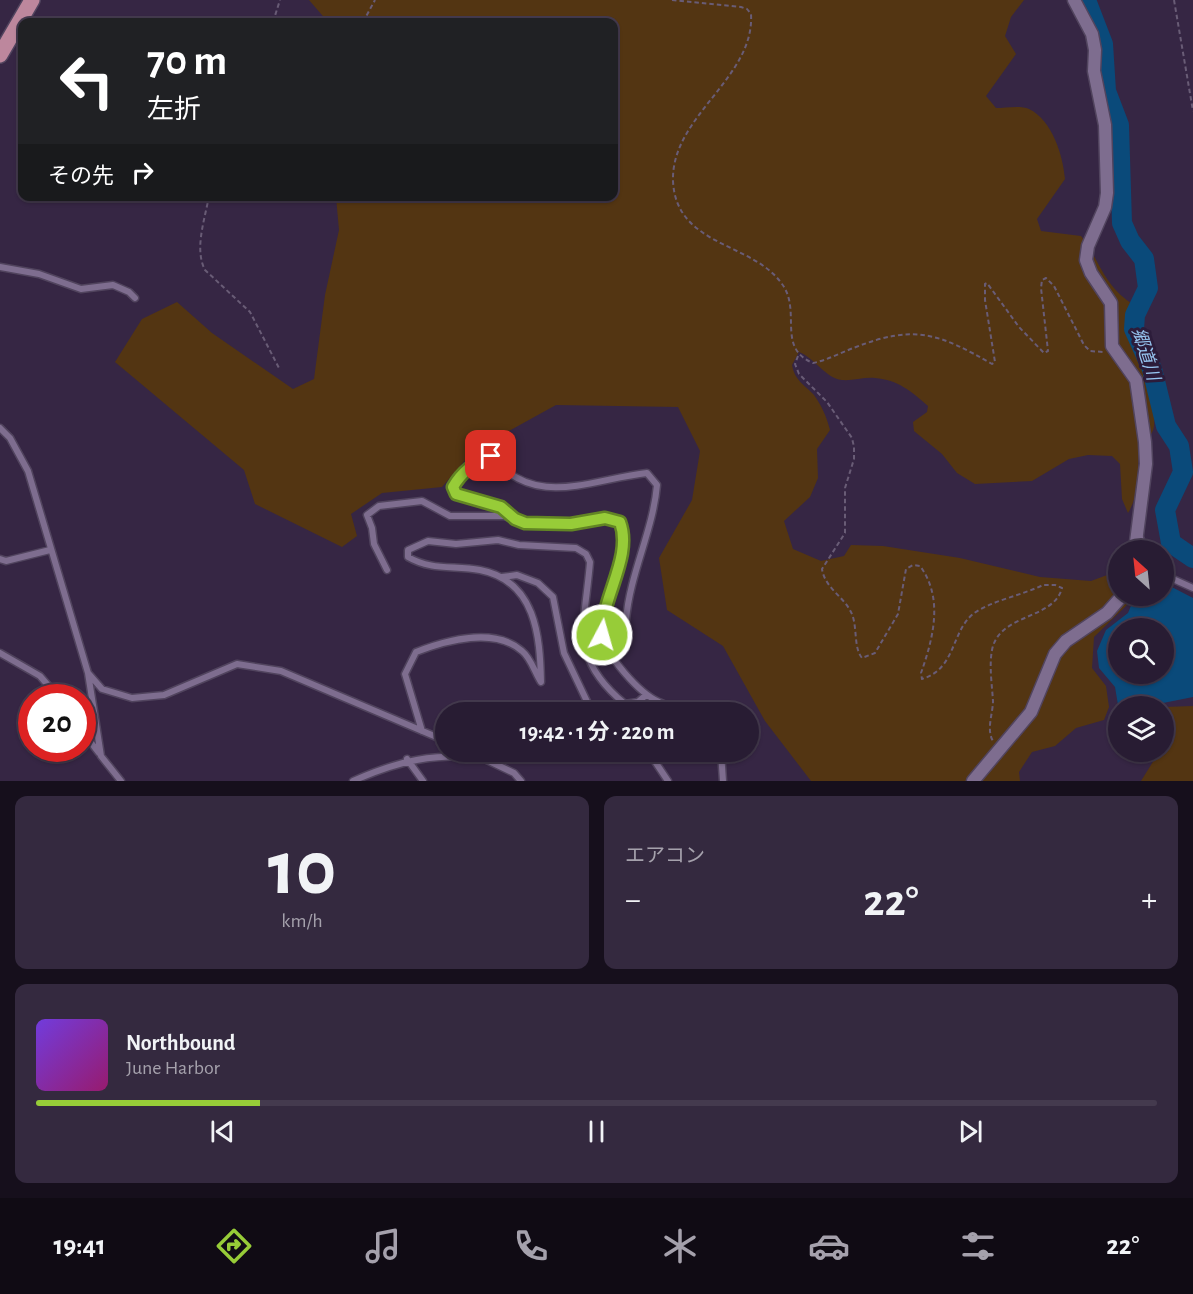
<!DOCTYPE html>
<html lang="ja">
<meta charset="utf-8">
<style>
body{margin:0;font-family:"Alegreya Sans","Noto Sans JP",sans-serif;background:#34293f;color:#f1f3f6;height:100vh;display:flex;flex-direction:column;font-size:22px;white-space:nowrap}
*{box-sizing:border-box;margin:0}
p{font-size:20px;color:#a5a1ac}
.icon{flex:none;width:33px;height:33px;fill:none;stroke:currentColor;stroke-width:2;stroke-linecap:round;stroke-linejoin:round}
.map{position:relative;height:781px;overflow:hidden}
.details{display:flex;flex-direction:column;gap:15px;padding:15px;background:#160f1c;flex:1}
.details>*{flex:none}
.banner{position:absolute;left:18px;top:18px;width:600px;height:183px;border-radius:12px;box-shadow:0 2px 4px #0004,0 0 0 2px #443a4e;background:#202124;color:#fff;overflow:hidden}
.needle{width:39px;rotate:333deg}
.buttons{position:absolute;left:1108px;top:540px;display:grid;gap:12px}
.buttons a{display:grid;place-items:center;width:66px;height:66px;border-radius:50%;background:#281c33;box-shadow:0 2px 4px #0004,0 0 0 2px #443a4e;font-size:30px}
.speed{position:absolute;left:18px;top:684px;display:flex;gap:12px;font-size:30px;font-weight:700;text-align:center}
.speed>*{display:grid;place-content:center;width:78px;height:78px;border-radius:50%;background:#281c33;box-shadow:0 2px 4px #0004,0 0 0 2px #443a4e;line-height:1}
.speed .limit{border:9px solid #d22;background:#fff;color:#111}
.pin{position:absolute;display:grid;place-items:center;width:51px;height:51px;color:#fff;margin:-26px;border-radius:12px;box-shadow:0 3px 9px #0006}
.me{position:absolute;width:66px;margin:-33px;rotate:6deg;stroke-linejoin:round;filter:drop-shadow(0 0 4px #0008)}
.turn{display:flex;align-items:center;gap:21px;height:126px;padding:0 30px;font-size:27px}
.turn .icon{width:78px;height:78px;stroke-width:2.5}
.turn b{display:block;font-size:42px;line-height:51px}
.then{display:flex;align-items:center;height:57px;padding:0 30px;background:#0003;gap:12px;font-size:22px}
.big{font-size:45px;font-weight:700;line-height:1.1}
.details .widget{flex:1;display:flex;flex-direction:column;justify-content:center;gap:9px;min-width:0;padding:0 21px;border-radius:12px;background:#34293f}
.details .dial{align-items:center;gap:0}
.dial b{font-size:78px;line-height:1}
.song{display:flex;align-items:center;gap:18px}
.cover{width:72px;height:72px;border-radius:9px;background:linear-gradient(135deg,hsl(260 70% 55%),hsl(320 70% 35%))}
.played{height:6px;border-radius:3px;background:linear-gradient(90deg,#97cc38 20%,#443a4e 20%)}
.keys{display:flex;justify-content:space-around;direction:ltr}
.heat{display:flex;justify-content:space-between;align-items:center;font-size:33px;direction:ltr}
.details .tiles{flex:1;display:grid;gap:15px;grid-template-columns:1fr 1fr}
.widget:last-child{grid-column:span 2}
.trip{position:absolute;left:435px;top:702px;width:324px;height:60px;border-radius:30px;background:#281c33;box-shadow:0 2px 4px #0004,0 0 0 2px #443a4e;font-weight:700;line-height:60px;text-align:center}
.menu{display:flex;height:96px;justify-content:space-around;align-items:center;background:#100b14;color:#a5a1ac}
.menu .icon{width:42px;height:42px}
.menu .current{color:#97cc38}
.menu b{font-size:27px;color:#f1f3f6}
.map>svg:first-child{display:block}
.green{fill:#533512}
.water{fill:#0a4a7a;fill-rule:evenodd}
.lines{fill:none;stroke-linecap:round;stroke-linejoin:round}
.river{stroke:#0a4a7a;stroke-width:20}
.lane-casing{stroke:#51445e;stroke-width:9}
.street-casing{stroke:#51445e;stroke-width:15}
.primary-casing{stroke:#51445e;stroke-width:18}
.path{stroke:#695c76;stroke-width:2;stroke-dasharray:4.5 3;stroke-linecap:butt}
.lane{stroke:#7e6d8f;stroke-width:6}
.street{stroke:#7e6d8f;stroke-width:12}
.primary{stroke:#bd879d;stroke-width:15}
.route-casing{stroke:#628524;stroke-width:15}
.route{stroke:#97cc38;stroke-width:10}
.labels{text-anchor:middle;stroke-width:6;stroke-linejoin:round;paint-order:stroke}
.water-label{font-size:18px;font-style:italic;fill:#96c4ef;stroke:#2c1c3a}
</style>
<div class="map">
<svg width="1193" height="781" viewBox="0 0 1193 781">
<rect width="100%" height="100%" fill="#362644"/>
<!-- green -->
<path class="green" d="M309 0H1024L1011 17 1005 36 1016 54 986 96 996 108C1005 108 1021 105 1029 109 1052 120 1063 155 1065 179L1037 219 1041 231 1081 236C1101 262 1102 283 1131 303 1130 347 1157 382 1154 426 1153 437 1141 443 1139 454 1137 474 1139 496 1128 513L1122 499 1120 464 1112 456 1088 455 1069 459 1032 481 975 484 957 473 942 454 914 431 913 422 927 412 928 406C911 391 898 380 875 378 864 377 852 381 842 380 825 378 815 358 799 352L792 365C795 381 804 384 814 395 822 406 827 418 830 430L817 449 818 478 810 497 784 521 793 549 821 561 844 556 851 545 883 546 960 558 1040 577 1091 581 1110 574 1119 565V596H1131L1127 605 1094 637 1092 668 1106 686 1109 707 1104 720 1076 728 1055 746 1032 752 1019 772 1020 781H811L765 721 723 646 667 610 659 558 692 500 700 451 678 407 556 405 473 451 442 487 382 493 351 514 357 536 342 547 255 504 244 470 115 362 142 319 177 302 212 333 293 389 314 379 325 295 339 230 336 197 614 196V22H328Z
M1193 706V781H1141L1159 752H1164V707Z"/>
<!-- water -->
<path class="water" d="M1164 583 1193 598V697L1158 704 1132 702 1129 706H1119V711L1115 687 1099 668 1097 651 1106 630 1128 613 1135 596H1164ZM1119 628H1164V674H1119Z"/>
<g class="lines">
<!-- river -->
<path class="river" d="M1086 0 1103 44 1106 91 1119 125 1122 223 1130 241 1144 259 1148 288 1135 315 1134 329 1152 369 1166 426 1179 446 1183 472 1165 510 1171 543 1193 558"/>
<!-- lane casing -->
<g class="lane-casing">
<path id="lane" d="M0 267 39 274 81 289 113 285 129 292 135 298
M0 428 10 438 28 471 88 673 102 689 132 698 164 695 237 664 281 671 446 741
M512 517 501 507 456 494 453 487C461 473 475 461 491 456 535 510 591 479 647 473L657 485C653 531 630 573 626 620
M1138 534 1146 550
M0 559 6 561 50 550
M387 570 374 544 372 528 367 515 379 506 422 501 450 516H504L526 523 545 524H571L605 518 620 522C628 545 617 567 610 588 605 602 599 618 602 633 605 655 639 693 659 702 668 707 680 709 689 712
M1164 575 1193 588
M502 577 517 575 538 583 553 597 564 653 592 712
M0 653 40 676 59 698
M88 673 101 756 121 781
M82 731 99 753
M422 731 405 674 416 652C447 640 495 627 522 651 531 658 535 673 541 682 540 636 536 581 480 570 454 565 432 571 408 557V550L428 541 456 544 498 540 519 545 576 548 586 554 590 562C585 625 568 657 625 704L638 702 646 695
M470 752 514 773 521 781
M630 752 654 760 668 781
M721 752 723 781
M407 759 423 781
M353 781C400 760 432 754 484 757"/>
</g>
<!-- street casing -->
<g class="street-casing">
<path id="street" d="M1074 0 1092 34 1095 50 1094 71 1105 125 1107 193 1105 207 1088 246 1086 260 1091 273 1111 303 1112 346 1136 380 1145 442 1146 464 1135 550
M973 781 1031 712 1055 654 1066 641 1107 613 1122 596"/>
</g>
<!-- primary casing -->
<g class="primary-casing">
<path id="primary" d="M0 55 32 0"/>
</g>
<!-- path -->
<path class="path" d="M672 0 741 7 747 9 751 14C755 78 671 116 673 181 676 247 753 242 782 284 802 311 776 348 813 363 828 360 842 352 856 347 915 324 940 334 992 364L995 362 985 300V284L987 283 1019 327 1044 353 1048 351 1041 288 1042 280 1046 278 1054 286 1084 345 1090 351 1103 352
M1174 0 1193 111
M273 22 280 0
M363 22 375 0
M209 196C205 219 194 249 205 270L250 312 279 368
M798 356 795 364 799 374 827 402 852 438 854 447V459L845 488V533L822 569C825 588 843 596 851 612 858 626 853 647 862 658L875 653 898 614 906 569 913 565 920 566C944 598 933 639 921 673L922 679C956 669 951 632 973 614 990 601 1023 595 1043 585H1055L1062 588C1054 620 999 613 992 650 989 666 992 685 993 701 993 713 986 730 993 741"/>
<!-- lane -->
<use href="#lane" class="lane"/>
<!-- street -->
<use href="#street" class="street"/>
<!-- primary -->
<use href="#primary" class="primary"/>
</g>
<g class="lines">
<!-- route casing -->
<g class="route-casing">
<path id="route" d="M491 456C475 461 461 473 453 487L456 494 501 507 515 519 525 523 571 524 605 518 620 522C633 557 601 598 602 635"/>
</g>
<!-- route -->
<use href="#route" class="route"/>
</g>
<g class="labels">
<!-- water labels -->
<g class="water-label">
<text transform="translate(1146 354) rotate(72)" y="6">郷道川</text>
</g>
</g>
</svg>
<div class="buttons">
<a><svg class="needle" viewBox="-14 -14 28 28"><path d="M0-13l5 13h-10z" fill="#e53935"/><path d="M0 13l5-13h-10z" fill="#a5a1ac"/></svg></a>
<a><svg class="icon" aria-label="search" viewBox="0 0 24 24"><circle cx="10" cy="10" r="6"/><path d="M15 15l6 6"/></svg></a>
<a><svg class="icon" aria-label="layers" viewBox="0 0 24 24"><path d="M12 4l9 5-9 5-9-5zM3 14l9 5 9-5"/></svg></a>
</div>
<div class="speed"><div class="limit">20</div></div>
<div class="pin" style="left:491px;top:456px;background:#d93025"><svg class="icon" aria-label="arrive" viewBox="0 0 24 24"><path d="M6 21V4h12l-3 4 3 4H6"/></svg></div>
<svg class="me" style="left:602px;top:635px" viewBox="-20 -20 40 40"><circle r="17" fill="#97cc38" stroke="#fff" stroke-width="3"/><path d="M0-11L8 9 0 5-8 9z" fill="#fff"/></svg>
<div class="trip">19:42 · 1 分 · 220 m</div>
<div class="banner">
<div class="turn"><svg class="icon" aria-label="left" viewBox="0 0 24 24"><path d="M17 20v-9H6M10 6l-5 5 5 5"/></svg><div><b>70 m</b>左折</div></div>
<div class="then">その先<svg class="icon" aria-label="right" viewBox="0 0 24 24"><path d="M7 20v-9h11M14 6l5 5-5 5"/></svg></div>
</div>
</div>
<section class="details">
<div class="tiles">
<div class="widget dial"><b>10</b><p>km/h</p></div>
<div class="widget"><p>エアコン</p>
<div class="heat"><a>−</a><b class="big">22°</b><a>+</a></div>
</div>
<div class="widget">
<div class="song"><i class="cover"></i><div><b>Northbound</b><p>June Harbor</p></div></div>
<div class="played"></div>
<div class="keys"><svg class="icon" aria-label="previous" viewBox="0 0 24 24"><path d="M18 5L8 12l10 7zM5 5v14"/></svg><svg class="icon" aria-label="pause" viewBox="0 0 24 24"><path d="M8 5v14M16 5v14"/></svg><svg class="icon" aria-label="next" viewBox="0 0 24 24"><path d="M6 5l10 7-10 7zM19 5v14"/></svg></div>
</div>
</div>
</section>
<nav class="menu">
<b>19:41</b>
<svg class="icon current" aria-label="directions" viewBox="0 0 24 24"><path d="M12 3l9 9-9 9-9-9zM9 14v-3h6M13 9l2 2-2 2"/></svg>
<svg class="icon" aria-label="music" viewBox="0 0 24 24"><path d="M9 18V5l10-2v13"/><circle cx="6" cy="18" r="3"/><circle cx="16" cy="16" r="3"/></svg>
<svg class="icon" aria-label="phone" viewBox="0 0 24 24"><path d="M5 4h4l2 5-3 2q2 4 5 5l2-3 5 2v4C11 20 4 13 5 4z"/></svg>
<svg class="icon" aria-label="climate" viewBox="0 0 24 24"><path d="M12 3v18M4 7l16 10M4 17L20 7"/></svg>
<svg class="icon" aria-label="car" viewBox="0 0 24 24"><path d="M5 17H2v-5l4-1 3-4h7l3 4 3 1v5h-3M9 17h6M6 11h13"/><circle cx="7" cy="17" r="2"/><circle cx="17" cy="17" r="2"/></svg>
<svg class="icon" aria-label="filters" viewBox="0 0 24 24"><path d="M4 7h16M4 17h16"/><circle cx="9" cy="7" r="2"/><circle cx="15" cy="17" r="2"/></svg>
<b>22°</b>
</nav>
